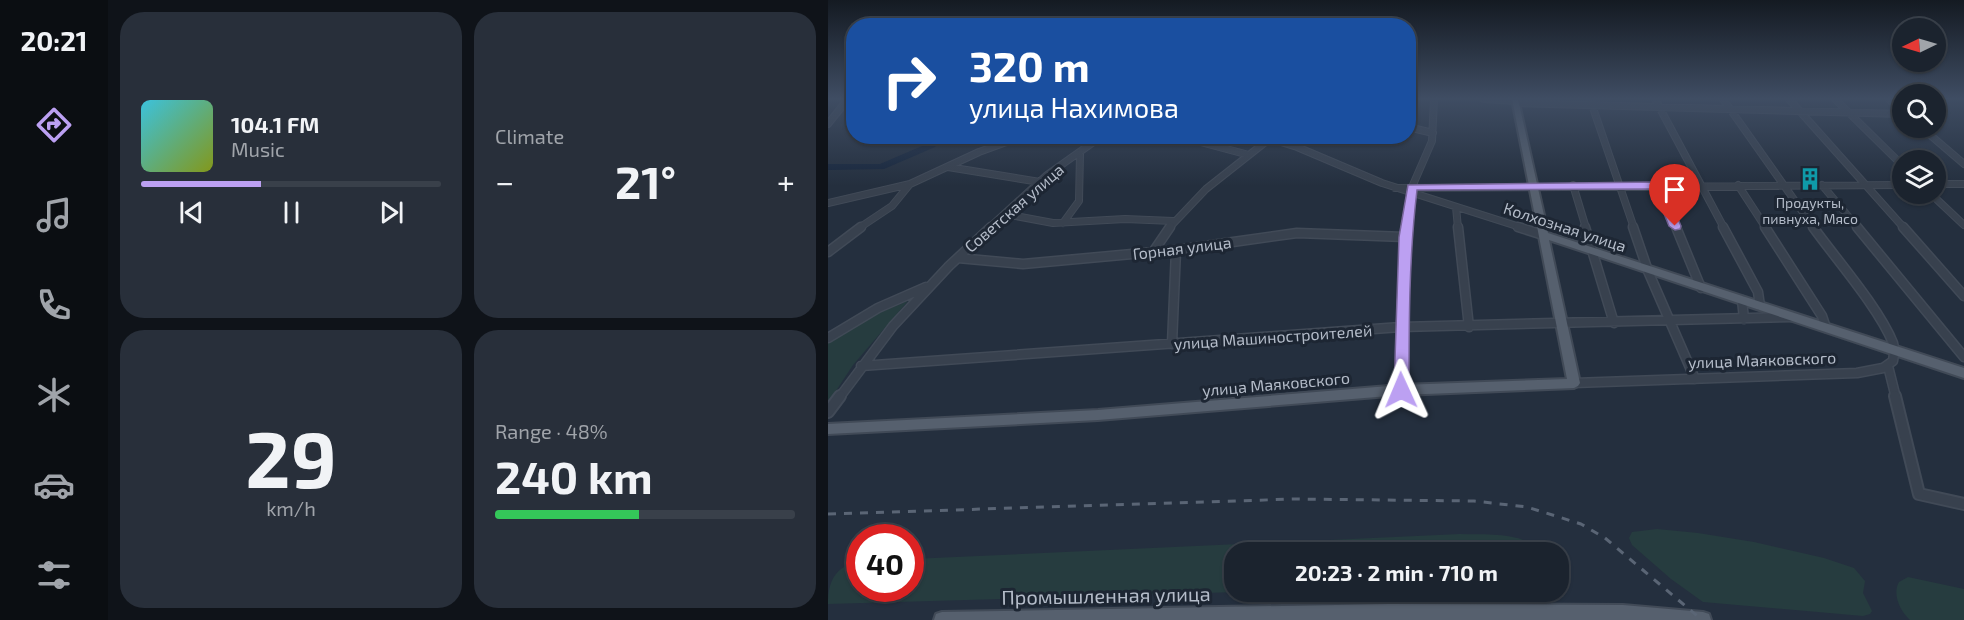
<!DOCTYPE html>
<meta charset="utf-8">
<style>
body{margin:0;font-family:"Exo 2",sans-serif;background:#282f3a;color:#f1f3f6;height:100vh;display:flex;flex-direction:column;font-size:22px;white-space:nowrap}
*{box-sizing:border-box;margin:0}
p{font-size:20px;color:#a0a4aa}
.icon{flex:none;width:33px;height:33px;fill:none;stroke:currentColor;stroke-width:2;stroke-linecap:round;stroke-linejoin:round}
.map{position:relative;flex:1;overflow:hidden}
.side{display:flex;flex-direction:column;gap:12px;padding:12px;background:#0f1319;width:720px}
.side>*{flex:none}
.hud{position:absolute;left:18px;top:18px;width:570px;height:126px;border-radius:24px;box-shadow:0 2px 4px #0004,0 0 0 2px #39404a;background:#1a4fa0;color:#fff;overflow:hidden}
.needle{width:39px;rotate:265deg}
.fabs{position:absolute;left:1064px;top:18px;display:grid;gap:12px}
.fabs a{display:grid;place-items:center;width:54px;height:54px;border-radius:50%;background:#1b232e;box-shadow:0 2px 4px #0004,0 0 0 2px #39404a;font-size:30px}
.speed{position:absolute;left:18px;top:524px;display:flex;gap:12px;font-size:30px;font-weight:700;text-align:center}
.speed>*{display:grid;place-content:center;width:78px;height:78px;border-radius:50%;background:#1b232e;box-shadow:0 2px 4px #0004,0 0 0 2px #39404a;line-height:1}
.speed .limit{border:9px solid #d22;background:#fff;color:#111}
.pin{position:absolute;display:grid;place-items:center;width:51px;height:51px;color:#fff;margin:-62px -26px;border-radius:50% 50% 50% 0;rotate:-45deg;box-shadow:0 0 6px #0007}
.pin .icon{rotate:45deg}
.me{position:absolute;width:66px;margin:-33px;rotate:359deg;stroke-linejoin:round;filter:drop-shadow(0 0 4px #0008)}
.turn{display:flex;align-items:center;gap:21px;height:126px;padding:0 24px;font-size:27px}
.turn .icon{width:78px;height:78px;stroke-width:2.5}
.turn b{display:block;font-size:42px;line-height:51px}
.big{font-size:45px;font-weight:700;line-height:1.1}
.side .tile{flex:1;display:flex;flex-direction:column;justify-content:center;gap:9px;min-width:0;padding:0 21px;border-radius:24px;background:#282f3a}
.side .dial{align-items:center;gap:0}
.dial b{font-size:78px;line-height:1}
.song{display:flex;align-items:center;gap:18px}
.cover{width:72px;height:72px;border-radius:9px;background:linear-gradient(135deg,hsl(190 70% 55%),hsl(70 70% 35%))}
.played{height:6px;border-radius:3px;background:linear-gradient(90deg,#bca0f2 40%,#39404a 40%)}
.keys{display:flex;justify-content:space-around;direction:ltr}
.heat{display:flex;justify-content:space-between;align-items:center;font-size:33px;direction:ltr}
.charge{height:9px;border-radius:4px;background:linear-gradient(90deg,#34c759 48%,#39404a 0)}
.side .tiles{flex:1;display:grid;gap:12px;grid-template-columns:repeat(2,1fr)}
.trip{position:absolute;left:396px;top:542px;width:345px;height:60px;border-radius:24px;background:#1b232e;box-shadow:0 2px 4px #0004,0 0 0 2px #39404a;font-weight:700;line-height:60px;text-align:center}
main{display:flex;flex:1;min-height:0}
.menu{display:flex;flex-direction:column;width:108px;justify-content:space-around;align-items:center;background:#0b0e12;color:#a0a4aa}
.menu .icon{width:42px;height:42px}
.menu .on{color:#bca0f2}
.menu b{font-size:27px;color:#f1f3f6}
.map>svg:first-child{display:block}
.green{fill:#263c3f}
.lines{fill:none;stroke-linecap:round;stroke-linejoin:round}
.river{fill:#17263c;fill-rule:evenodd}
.minor-far2-casing{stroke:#414a57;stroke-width:8}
.minor-far1-casing{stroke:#414a57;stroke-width:11}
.minor-casing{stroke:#414a57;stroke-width:14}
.major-casing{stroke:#414a57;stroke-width:4}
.minor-far2{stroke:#38414e;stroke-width:6}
.minor-far1{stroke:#38414e;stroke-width:8}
.minor{stroke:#38414e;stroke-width:10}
.major{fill:#56606e;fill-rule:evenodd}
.rail{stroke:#5a6575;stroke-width:3;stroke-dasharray:8 8;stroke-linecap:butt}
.route{fill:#bca0f2;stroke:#7a689d;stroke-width:1.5}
.labels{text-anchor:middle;stroke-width:6;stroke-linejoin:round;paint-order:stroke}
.far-poi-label{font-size:14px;fill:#b4bcc9;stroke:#1d2633}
.street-label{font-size:16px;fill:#b4bcc9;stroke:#1d2633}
.near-street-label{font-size:20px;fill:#b4bcc9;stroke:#1d2633}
</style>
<main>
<nav class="menu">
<b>20:21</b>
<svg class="icon on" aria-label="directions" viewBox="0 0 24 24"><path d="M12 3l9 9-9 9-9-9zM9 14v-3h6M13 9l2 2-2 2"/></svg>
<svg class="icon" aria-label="music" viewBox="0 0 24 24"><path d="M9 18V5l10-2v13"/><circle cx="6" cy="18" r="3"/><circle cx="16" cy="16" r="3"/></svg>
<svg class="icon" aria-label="phone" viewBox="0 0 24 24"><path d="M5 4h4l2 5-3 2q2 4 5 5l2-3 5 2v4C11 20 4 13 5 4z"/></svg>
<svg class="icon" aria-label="climate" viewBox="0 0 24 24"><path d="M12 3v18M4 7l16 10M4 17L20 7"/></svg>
<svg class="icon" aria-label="car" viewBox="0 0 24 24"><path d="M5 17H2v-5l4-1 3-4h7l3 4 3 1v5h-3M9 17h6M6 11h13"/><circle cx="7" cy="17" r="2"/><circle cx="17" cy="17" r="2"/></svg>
<svg class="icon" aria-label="filters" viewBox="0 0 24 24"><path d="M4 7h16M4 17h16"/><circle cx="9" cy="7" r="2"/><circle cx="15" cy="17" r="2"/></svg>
</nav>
<section class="side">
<div class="tiles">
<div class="tile">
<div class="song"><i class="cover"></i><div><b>104.1 FM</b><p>Music</p></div></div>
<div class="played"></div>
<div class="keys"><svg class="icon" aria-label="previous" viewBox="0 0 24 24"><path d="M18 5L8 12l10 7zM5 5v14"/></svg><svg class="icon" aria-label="pause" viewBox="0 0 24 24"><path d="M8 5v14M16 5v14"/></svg><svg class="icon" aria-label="next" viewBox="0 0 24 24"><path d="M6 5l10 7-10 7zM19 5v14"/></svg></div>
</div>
<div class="tile"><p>Climate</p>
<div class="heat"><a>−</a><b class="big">21°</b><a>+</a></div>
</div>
<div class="tile dial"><b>29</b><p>km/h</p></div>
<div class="tile"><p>Range · 48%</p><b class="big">240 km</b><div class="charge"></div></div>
</div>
</section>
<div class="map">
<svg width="1136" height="620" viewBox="0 0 1136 620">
<rect width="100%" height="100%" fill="#242f3e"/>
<!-- green -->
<path class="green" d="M80 301 25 365 0 403V343L36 319Z
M829 529 870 533 926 542 996 558 1026 568 1037 581 1035 593 1044 611 1042 614 1035 616 875 602 843 579 804 545 801 538 804 532Z
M632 534C659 535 694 531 715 552H406V591H447L0 604C0 581 7 568 29 561H31L32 588H82L83 559Z
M1080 577 1136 589V620H1082C1072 611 1064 594 1071 582Z"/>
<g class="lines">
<!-- river -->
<path class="river" d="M108 136H117L107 147 56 169 0 170V164H52L101 143Z"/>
<!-- minor-far2 casing -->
<g class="minor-far2-casing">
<path id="minor-far2" d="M656 99 688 101
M762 99 806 228
M827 99 896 228
M895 99 986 228
M961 99 1076 228
M1007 99 1074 165
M1061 99 1074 110
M688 103 1074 114
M0 124 20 99
M580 127 605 133
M1094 128 1136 164
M350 136 421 155
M434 136 469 147 554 183 695 228
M120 167 212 182
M1107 184H1136
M745 185 758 228
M830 185 848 228
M910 185 938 228
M994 185 1030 228
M567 188 1074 185
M1103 194 1136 225
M0 203 82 184
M628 207 630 228
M177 214 225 223 297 219 345 221
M235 223 251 201 252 154
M31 228 64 206 82 184 151 152 195 136
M161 228 219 175 274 136
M341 228 378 189 444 137
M578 228 584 187 604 141 606 99"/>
</g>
<!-- minor-far1 casing -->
<g class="minor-far1-casing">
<path id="minor-far1" d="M630 227 641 327
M690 227 715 235
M757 227 786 323
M805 227 820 271 867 379
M848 227 873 288
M895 227 930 292 932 306
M937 227 994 316 998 328
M1029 227 1136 357
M1075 227 1136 296
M0 252 33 227
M325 252 342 227
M130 258 195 264 348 250 469 233 577 237
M914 300 916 319
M0 338 50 308 98 287
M344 344 348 250
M33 366 573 327 964 317
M1060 366 1068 398
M746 383 1029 373 1055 368 1065 361C1066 354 1067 350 1065 343 1051 308 1008 259 985 227
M573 390V327L578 227
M11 398 65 326 121 266 163 227"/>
</g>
<!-- minor casing -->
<g class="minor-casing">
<path id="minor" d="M1067 396 1091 494 1136 504
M0 412 12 396"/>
</g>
<!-- major casing -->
<g class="major-casing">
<path id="major" d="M684 99H690L720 233 1136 368V378L721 240 752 383 750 386 746 388 573 395 270 420 0 434V424L270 410 573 385 739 379Z
M561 604 795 605 875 612 881 614 883 620H106L108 614 114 612Z"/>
</g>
<!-- minor-far2 -->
<use href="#minor-far2" class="minor-far2"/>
<!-- minor-far1 -->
<use href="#minor-far1" class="minor-far1"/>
<!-- minor -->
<use href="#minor" class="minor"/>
<!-- major -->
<use href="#major" class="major"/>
<!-- rail -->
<path class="rail" d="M0 514 467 499 646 501 699 507 753 524 777 538 874 620"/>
</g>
<!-- sky -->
<linearGradient id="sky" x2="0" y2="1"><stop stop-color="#141a22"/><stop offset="0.53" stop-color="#3f4d63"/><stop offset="1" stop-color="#3f4d63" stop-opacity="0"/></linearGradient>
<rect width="1136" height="186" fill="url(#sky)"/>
<!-- route -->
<path class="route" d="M830 182 836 185 853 226 852 229 847 230 841 226 826 189 589 190C581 257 581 323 581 390L579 395 573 396 568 395 566 390 571 237 580 185Z"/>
<!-- icons -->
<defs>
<g id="building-bare" transform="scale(1.8)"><path d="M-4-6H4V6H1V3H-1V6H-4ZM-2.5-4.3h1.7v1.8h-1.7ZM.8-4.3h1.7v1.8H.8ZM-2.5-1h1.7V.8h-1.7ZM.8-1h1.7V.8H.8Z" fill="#0f9aa8" stroke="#1d2633" stroke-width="2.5" paint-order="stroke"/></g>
</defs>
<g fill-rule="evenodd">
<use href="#building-bare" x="982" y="179"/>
</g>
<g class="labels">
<!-- far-poi labels -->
<g class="far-poi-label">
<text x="982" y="208">Продукты,<tspan x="982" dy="16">пивнуха, Мясо</tspan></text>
</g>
<!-- street labels -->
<g class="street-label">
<text transform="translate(186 208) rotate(-41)" y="6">Советская улица</text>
<text transform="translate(737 227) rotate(18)" y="6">Колхозная улица</text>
<text transform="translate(354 248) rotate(-7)" y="6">Горная улица</text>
<text transform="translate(445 337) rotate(-4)" y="6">улица Машиностроителей</text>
<text transform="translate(934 360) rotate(-2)" y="6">улица Маяковского</text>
<text transform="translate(448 384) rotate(-5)" y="6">улица Маяковского</text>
</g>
<!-- near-street labels -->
<g class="near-street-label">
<text transform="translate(278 596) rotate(-1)" y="7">Промышленная улица</text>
</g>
</g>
</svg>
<div class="fabs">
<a><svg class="needle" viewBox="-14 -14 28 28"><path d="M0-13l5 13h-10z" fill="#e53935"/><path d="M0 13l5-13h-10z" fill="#a0a4aa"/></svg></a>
<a><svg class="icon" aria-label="search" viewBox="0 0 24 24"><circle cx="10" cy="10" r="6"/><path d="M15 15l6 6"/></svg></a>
<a><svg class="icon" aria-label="layers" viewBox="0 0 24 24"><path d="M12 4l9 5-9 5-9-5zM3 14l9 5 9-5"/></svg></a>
</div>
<div class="speed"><div class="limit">40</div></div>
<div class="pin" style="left:847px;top:226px;background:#d93025"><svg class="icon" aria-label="arrive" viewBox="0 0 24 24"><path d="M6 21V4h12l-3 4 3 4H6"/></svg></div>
<svg class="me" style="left:573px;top:390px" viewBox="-20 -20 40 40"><path d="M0-17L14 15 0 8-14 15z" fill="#bca0f2" stroke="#fff" stroke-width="4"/></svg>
<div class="trip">20:23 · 2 min · 710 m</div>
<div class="hud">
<div class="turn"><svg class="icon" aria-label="right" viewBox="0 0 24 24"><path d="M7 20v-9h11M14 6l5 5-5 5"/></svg><div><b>320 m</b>улица Нахимова</div></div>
</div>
</div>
</main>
